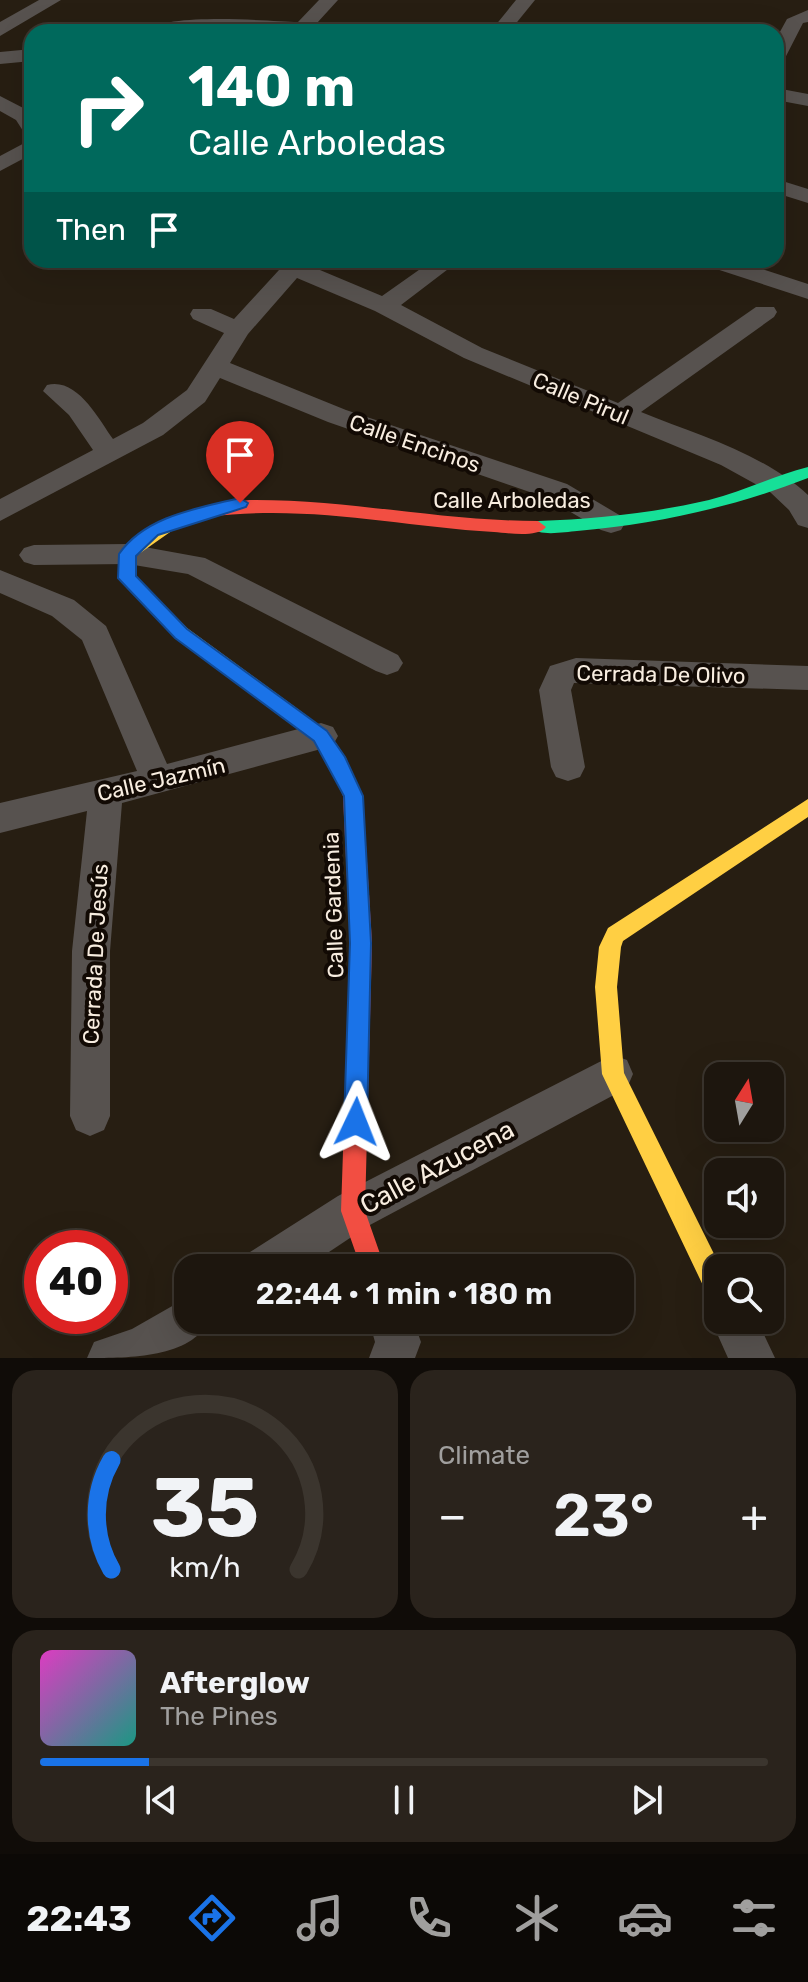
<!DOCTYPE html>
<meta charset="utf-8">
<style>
body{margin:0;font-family:Rubik,sans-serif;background:#2a231c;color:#f1f3f6;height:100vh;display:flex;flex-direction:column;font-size:30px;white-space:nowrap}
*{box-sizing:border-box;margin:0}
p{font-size:26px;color:#a09f9e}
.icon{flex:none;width:44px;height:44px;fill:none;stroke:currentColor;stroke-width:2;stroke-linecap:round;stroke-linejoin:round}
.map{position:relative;height:1358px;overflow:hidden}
.panel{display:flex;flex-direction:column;gap:12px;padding:12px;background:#100c08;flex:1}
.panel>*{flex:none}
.hud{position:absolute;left:24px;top:24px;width:760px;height:244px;border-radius:24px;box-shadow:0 8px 32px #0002,0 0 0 2px #3b352e;background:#00695c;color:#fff;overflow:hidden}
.needle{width:52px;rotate:11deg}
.tools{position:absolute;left:704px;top:1062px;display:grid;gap:16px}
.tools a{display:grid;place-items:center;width:80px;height:80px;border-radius:16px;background:#1d160e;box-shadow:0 8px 32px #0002,0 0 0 2px #3b352e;font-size:40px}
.speed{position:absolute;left:24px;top:1230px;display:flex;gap:16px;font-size:40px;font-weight:700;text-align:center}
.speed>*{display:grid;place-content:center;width:104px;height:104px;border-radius:50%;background:#1d160e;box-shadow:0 8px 32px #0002,0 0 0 2px #3b352e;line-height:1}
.speed .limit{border:12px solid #d22;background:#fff;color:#111}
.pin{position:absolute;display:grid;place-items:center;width:68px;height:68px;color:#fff;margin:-82px -34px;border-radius:50% 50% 50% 0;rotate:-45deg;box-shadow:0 0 8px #0007}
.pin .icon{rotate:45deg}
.me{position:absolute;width:88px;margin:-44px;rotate:2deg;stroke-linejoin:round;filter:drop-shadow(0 0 6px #0008)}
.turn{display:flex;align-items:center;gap:28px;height:168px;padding:0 32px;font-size:36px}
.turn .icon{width:104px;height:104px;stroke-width:2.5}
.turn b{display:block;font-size:56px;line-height:68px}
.then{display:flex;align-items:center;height:76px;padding:0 32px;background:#0003;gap:16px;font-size:30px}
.big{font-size:60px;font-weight:600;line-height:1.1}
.panel .tile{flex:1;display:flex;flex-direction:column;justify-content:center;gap:12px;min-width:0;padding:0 28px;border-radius:24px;background:#2a231c}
.panel .dial{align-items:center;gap:0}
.dial svg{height:208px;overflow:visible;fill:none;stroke:#3b352e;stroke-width:7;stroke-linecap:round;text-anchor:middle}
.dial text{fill:#f1f3f6;stroke:none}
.song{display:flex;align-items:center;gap:24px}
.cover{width:96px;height:96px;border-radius:12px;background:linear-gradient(135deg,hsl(310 70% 55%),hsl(170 70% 35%))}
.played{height:8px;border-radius:4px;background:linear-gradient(90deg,#1a73e8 15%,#3b352e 15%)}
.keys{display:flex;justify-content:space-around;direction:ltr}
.heat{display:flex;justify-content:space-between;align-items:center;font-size:44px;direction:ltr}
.panel .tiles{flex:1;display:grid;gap:12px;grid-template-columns:1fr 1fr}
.tile:last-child{grid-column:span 2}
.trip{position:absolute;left:174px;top:1254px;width:460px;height:80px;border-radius:24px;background:#1d160e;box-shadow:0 8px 32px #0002,0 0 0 2px #3b352e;font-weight:600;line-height:80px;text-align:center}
.menu{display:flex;height:128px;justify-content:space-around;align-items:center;background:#0c0906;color:#a09f9e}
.menu .icon{width:56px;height:56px}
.menu .current{color:#1a73e8}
.menu b{font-size:36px;color:#f1f3f6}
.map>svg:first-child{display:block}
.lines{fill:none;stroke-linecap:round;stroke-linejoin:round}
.street{fill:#57524f;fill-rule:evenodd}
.fast{fill:#16e098;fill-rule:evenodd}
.slow{fill:#ffcf43;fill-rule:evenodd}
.jam{fill:#f24e42;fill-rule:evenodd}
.route{fill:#1a73e8;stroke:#114b97;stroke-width:2}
.labels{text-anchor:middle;stroke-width:8;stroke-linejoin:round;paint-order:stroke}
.street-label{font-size:22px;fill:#f8ede0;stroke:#120a04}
.near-street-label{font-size:26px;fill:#f8ede0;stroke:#120a04}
</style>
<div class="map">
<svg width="808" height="1358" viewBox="0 0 808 1358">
<rect width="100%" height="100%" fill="#271e12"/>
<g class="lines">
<!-- street -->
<path class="street" d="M39 0H61L0 36V22Z
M319 0H338L317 23 389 26 398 32H145C164 12 268 21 298 22Z
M516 0H535L509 32H490Z
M808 10V22L803 23 783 62 776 64V39L787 19Z
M32 49V61L0 64V52Z
M776 88 808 94V106L776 100Z
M0 96 31 112 32 136 25 134 16 120 0 111Z
M32 139V154L0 171V156Z
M776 179 808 189V203L776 193Z
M264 260H312L308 265 382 296 433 260H460L401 305 482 348 618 403 756 307H774L777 312 774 317 641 412C697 435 763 453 808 495V528L798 525 789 510 770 492 721 465 464 358 375 311 297 278 248 334 230 363 346 410 567 484 621 516 625 523 621 530 611 533 601 530 547 498 328 422 220 378 205 402 163 435 0 521V499L93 450 69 415 43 391 47 385C77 377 98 418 113 439L143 423 187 390 224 333 193 319 190 314 193 309H211L234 319 279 270Z
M700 260H735L808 284V299L704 265Z
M128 544 205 558 398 655 403 663 398 671 387 675 376 671 188 574 128 564 34 565 24 562 19 555 24 548 34 545Z
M0 570 74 600 106 626 167 764 321 723 333 727 338 736 333 745 321 749 122 803 110 951V1116L104 1130 90 1136 76 1130 70 1116 72 951 87 811 0 833V803L137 771 82 640 52 616 0 593Z
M576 658 808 666V690L574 683 571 690 585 767 580 777 568 781 556 777 551 767 539 690 550 666Z
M613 1055 627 1060 633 1074 627 1088 368 1226 305 1268H244L250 1252 338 1196Z
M188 1297V1320H210C190 1358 131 1358 87 1358L94 1342 132 1329Z
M717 1304 718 1320H757L775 1358H728L711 1320Z
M369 1320H413L421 1342 415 1358H369L375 1342Z"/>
<!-- fast -->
<path class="fast" d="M808 467V478C734 507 657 524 577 531 564 532 539 537 530 527L538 521C596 519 653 513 709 500 743 491 774 476 808 467Z"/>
<!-- slow -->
<path class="slow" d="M208 505 216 511 214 515 173 530 136 556 135 576 187 628 310 718 312 723 310 728H296L175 638 119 578 122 550 161 522Z
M808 799V817L623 941 621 947 617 987 624 1073 721 1268H718V1301L709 1298 602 1074 595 987 599 947 608 928Z"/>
<!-- jam -->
<path class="jam" d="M249 500C346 499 441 521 538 521L546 527C537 538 508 533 494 532 395 526 308 504 208 517L200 511 208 505Z
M303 716 328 731 346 758 363 796 372 943 365 1211 385 1268H361L341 1211 350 943 343 796 331 766 314 741 294 723 296 718Z"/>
</g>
<!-- route -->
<path class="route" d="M240 498 248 503 246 507 158 535 136 556V576L187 629 327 731 345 757 363 796 371 943 367 1122 364 1130 356 1133 347 1130 344 1122 350 943 344 796 314 741 175 638 118 578 119 554C145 516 199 508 240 498Z"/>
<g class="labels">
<!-- street labels -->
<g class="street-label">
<text transform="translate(581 398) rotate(23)" y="8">Calle Pirul</text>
<text transform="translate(415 443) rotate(19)" y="8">Calle Encinos</text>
<text x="512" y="508">Calle Arboledas</text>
<text transform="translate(661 674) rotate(1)" y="8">Cerrada De Olivo</text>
<text transform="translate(161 779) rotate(-13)" y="8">Calle Jazmín</text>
<text transform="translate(333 905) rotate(-92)" y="8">Calle Gardenia</text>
<text transform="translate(95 954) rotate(-87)" y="8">Cerrada De Jesús</text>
</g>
<!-- near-street labels -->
<g class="near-street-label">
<text transform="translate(437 1167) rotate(-28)" y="9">Calle Azucena</text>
</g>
</g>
</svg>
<div class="tools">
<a><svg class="needle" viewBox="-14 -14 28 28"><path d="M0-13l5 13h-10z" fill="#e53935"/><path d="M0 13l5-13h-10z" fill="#a09f9e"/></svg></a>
<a><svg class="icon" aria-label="sound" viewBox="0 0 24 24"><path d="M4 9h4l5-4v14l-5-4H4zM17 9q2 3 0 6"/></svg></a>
<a><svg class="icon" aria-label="search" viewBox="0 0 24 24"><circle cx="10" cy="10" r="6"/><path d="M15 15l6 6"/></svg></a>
</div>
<div class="speed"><div class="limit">40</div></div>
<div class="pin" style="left:240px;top:503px;background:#d93025"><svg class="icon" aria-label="arrive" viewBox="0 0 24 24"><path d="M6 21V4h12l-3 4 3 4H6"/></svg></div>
<svg class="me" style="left:356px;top:1122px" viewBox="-20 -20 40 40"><path d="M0-17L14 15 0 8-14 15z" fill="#1a73e8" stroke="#fff" stroke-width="4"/></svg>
<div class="trip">22:44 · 1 min · 180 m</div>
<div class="hud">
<div class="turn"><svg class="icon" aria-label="right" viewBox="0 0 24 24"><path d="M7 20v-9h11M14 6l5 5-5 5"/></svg><div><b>140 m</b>Calle Arboledas</div></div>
<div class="then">Then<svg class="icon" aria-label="arrive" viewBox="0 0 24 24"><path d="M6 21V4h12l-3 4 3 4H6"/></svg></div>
</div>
</div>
<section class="panel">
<div class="tiles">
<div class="tile dial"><svg viewBox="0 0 100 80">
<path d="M14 69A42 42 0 1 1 86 69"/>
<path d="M14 69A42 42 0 0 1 14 27" stroke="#1a73e8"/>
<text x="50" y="56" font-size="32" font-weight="700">35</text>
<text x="50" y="72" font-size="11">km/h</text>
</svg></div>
<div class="tile"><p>Climate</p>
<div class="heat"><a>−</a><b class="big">23°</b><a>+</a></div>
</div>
<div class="tile">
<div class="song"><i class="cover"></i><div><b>Afterglow</b><p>The Pines</p></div></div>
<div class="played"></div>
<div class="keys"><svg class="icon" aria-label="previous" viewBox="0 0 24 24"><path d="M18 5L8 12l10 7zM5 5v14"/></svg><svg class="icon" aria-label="pause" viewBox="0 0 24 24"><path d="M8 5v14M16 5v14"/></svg><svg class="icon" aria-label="next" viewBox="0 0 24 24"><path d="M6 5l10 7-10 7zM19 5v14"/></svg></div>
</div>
</div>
</section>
<nav class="menu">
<b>22:43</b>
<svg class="icon current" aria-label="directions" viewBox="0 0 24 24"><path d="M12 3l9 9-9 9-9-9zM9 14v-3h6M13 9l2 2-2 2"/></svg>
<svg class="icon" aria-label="music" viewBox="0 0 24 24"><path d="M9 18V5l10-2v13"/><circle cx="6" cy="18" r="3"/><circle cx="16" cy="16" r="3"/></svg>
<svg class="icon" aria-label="phone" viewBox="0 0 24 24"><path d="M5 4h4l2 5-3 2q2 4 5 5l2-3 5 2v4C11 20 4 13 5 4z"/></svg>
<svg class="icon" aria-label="climate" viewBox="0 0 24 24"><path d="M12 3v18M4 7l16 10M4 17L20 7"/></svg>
<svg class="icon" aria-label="car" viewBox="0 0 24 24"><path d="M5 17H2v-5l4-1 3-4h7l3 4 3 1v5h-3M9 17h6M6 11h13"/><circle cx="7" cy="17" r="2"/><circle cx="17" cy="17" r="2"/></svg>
<svg class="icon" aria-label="filters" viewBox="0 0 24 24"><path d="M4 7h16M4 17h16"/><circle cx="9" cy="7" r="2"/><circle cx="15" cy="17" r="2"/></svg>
</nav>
